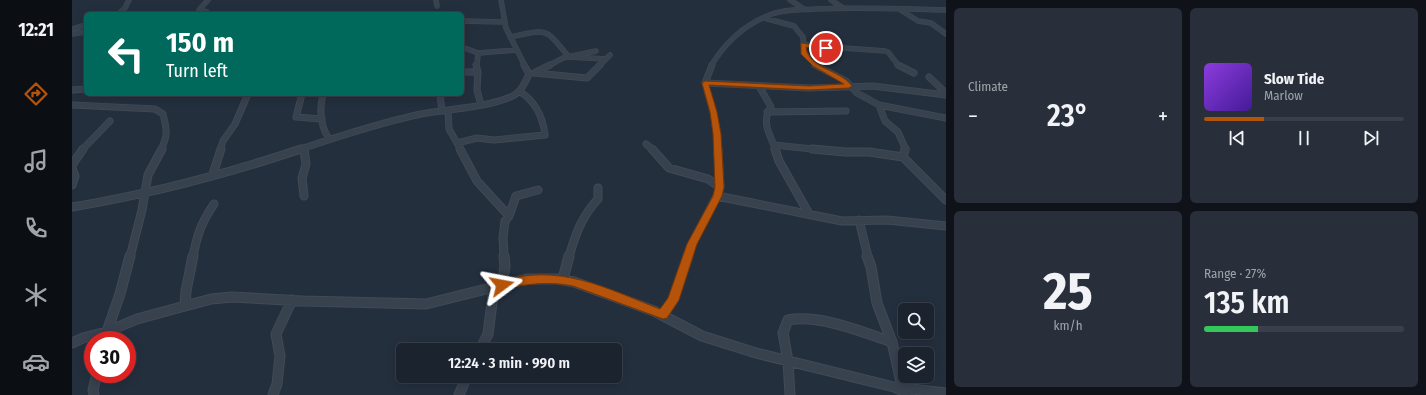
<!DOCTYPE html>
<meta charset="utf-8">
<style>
body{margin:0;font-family:"Fira Sans Condensed",sans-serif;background:#282f3a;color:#f1f3f6;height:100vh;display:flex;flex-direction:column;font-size:15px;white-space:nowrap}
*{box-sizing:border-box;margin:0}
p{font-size:13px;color:#a0a4aa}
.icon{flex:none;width:22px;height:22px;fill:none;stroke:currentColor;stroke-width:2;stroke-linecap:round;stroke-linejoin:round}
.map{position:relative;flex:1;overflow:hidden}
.sheet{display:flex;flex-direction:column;gap:8px;padding:8px;background:#0f1319;width:480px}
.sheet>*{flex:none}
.guide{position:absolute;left:12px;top:12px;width:380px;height:84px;border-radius:6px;box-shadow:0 2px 10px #0003,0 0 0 1px #39404a;background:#00695c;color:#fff;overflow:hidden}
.tools{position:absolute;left:826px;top:303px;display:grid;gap:8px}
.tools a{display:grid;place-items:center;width:36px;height:36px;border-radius:6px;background:#1b232e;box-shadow:0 2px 10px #0003,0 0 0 1px #39404a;font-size:20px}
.speed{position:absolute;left:12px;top:331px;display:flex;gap:8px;font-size:20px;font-weight:700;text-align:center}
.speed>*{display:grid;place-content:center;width:52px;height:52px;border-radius:50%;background:#1b232e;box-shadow:0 2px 10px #0003,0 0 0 1px #39404a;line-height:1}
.speed .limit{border:6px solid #d22;background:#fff;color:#111}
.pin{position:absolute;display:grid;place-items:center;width:34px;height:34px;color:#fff;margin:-17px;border:2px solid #fff;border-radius:50%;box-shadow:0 1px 4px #0007}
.me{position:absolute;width:44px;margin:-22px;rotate:77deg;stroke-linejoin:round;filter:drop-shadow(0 0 3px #0008)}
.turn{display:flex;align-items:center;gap:14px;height:84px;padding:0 16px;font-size:18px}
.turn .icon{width:52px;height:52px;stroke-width:2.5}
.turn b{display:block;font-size:28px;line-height:34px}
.big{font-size:30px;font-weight:600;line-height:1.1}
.sheet .card{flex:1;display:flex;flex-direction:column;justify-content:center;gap:6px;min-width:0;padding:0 14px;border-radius:6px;background:#282f3a}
.sheet .dial{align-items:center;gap:0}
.dial b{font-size:52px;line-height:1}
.song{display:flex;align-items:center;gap:12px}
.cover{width:48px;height:48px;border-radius:6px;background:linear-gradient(135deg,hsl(270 70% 55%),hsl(260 70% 35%))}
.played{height:4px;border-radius:2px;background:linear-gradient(90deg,#b45309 30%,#39404a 30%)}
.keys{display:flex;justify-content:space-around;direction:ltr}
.heat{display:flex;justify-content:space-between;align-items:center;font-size:22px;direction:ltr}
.charge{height:6px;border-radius:3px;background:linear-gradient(90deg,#34c759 27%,#39404a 0)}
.sheet .tiles{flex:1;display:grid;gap:8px;grid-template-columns:repeat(2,1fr)}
.trip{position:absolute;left:324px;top:343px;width:226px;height:40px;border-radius:6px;background:#1b232e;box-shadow:0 2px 10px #0003,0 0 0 1px #39404a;font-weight:600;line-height:40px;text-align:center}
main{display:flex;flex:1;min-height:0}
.tab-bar{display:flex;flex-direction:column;width:72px;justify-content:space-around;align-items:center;background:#0b0e12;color:#a0a4aa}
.tab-bar .icon{width:28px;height:28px}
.tab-bar .selected{color:#b45309}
.tab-bar b{font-size:18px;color:#f1f3f6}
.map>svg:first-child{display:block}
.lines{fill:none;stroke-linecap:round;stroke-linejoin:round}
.minor-far3-casing{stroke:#414a57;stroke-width:5.5}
.minor-far2-casing{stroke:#414a57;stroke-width:7}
.minor-far1-casing{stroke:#414a57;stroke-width:9}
.minor-casing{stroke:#414a57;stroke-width:11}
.minor-far3{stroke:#38414e;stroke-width:4.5}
.minor-far2{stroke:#38414e;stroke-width:5.5}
.minor-far1{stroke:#38414e;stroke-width:7}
.minor{stroke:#38414e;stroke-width:9}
.route{fill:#b45309;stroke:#753606}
</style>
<main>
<nav class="tab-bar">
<b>12:21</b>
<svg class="icon selected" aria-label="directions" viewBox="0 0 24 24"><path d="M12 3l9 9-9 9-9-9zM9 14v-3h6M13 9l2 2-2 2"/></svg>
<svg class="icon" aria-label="music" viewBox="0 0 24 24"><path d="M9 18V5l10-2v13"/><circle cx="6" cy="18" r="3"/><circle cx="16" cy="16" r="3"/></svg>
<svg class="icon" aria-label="phone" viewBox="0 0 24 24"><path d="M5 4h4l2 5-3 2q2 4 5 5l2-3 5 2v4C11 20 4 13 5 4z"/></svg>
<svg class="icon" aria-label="climate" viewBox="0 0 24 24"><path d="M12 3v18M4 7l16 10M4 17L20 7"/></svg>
<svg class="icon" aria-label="car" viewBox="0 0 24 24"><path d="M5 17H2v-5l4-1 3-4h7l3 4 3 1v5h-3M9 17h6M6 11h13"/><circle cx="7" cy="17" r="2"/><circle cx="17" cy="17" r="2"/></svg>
</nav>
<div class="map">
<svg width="874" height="395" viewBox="0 0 874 395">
<rect width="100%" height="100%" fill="#242f3e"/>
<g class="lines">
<!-- minor-far3 casing -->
<g class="minor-far3-casing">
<path id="minor-far3" d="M136 0 127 10 135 12 136 14
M364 0 365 6
M429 0 434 28 453 66
M718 0 732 9
M759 0 771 8
M827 9 846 21 859 23 874 34
M46 14 53 8 57 0
M692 18 722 26 731 37 732 53 745 66
M390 21 432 22
M0 29 14 25
M0 34 14 32
M438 37C476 29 472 27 497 57L534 59 538 55
M731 44 763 49 772 48 813 51 816 52 827 66
M390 47 406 53 405 66
M406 53 445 50
M476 66 491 58 524 51
M527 66 534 59
M639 66C654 41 673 24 700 14 713 9 729 10 743 9 786 7 830 9 874 10"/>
</g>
<!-- minor-far2 casing -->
<g class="minor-far2-casing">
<path id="minor-far2" d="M404 65 406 72 405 90 409 105
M640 65 633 83 641 112 645 133 646 150
M743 65 774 81 785 93 807 105 874 118
M826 65 842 73
M390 72H406
M464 72 478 65
M462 73 515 78 528 65
M857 77 874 93
M633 83 737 88 801 86 874 95
M687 86 699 107C690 120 696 132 702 145L750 150
M0 90 14 89
M230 94 224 117 250 119
M251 94C247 110 248 125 257 139
M368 94 370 111
M0 105 83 109 91 114C95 130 96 135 89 150
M807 105 813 121 826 132 834 150
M376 110 377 129 385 143 405 138 422 140 473 135C471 117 463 101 447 91
M695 112 774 111
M385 143 389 150
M574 144 581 150
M702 145 703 150
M232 148V150
M10 150 38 121
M148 150 151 141 163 124 176 94
M226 150C267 136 307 123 349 114 373 109 424 107 444 94 450 90 454 81 457 74L452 65"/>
</g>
<!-- minor-far1 casing -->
<g class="minor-far1-casing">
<path id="minor-far1" d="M388 149 405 181 437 216
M580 149 597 168 636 179 648 187
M703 149 707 161 737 214
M740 149 773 152H797L831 157 874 200
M831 157 833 149
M0 165 11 149
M0 168 3 176 0 185
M141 174 149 149
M232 196 230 178 234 164 232 149
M645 196 770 221 815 220 874 226
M0 207C78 194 154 174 229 149
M787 220 796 257
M58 257 70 210 76 175 90 149
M121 257C125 235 129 223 142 204
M432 257 431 237 433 221 437 216 444 196 466 190
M497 257C503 235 510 216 526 199V188
M615 257 620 244 645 196 648 187 646 149"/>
</g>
<!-- minor casing -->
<g class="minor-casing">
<path id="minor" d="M795 256 799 267 805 303 820 342 831 391
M491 279 497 256
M430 285 433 266 432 256
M113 305 114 291 121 256
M591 315 601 300 616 256
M32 340 48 294 58 256
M0 343 11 338 34 332 65 319 139 299 160 297 231 301 354 304 455 279H486L502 282 582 311 630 336 684 353 822 387 831 391 835 395
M408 350 416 334 422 287
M831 388 874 393
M22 395 21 390 25 374
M201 395 205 384 208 356 204 334 220 300
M387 395 395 376
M718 395 716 361 711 333 716 320C748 314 790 332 820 342"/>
</g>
<!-- minor-far3 -->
<use href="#minor-far3" class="minor-far3"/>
<!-- minor-far2 -->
<use href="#minor-far2" class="minor-far2"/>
<!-- minor-far1 -->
<use href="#minor-far1" class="minor-far1"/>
<!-- minor -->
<use href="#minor" class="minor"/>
</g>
<!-- route -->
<path class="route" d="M729 43 756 47V49L754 50 734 47C737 69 769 70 780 86L777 88 737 90 637 85 645 112 649 134 652 187 650 196 625 244 607 300 595 318 591 319 501 286C476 281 455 284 430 289L426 288 425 285 426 282C487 262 533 288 588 309L596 298 615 244 641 196 643 187 641 134 638 112 630 83 633 81 737 86 772 84 741 66 729 54Z"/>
</svg>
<div class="tools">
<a><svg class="icon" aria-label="search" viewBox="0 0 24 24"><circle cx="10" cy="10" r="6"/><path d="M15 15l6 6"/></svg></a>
<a><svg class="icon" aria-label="layers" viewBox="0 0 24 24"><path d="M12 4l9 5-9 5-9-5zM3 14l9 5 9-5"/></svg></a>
</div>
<div class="speed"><div class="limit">30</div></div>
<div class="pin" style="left:754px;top:48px;background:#d93025"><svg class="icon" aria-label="arrive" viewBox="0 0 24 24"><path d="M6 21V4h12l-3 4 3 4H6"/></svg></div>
<svg class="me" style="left:430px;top:285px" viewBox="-20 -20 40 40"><path d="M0-17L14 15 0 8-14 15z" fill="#b45309" stroke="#fff" stroke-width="4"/></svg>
<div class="trip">12:24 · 3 min · 990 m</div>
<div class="guide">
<div class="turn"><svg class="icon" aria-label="left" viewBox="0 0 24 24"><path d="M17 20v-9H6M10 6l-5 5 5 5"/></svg><div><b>150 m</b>Turn left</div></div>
</div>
</div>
<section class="sheet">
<div class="tiles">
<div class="card"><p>Climate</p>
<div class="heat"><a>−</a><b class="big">23°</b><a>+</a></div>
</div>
<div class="card">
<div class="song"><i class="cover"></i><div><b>Slow Tide</b><p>Marlow</p></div></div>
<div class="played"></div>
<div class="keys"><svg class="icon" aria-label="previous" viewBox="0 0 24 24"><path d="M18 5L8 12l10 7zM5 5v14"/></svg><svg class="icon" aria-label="pause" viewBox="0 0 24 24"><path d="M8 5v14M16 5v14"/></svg><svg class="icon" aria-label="next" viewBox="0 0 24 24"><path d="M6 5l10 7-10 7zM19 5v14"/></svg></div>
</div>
<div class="card dial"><b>25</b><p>km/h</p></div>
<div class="card"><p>Range · 27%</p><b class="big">135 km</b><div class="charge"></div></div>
</div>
</section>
</main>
